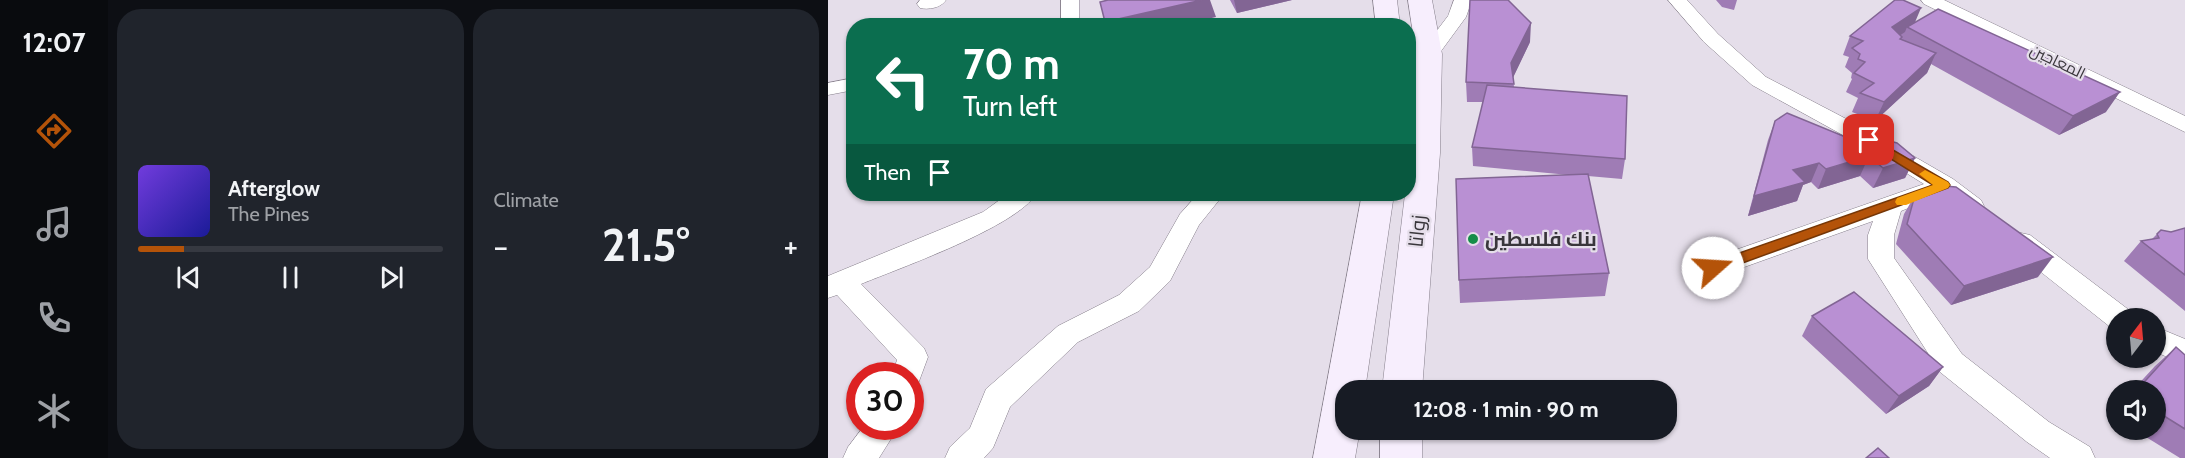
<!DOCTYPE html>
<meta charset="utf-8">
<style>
body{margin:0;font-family:Cabin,Cairo,sans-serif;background:#20242c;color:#f1f3f6;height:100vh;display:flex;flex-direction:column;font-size:22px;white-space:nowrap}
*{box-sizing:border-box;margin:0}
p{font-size:20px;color:#9ea1a6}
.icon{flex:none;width:33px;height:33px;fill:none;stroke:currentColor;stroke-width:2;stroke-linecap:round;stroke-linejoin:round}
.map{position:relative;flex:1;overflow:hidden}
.side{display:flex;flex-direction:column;gap:9px;padding:9px;background:#0d0f14;width:720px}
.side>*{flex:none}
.banner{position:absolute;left:18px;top:18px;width:570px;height:183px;border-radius:24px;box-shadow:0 2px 4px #0004;background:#0b6e4f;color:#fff;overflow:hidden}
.needle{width:39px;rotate:16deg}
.buttons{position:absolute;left:1278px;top:308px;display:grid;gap:12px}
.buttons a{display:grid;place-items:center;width:60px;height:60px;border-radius:50%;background:#171b24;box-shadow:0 2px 4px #0004;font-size:30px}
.speed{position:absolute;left:18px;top:362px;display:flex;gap:12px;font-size:30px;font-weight:700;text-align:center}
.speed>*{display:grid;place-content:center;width:78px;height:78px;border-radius:50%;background:#171b24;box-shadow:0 2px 4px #0004;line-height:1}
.speed .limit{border:9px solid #d22;background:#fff;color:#111}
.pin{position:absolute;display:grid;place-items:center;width:51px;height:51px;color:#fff;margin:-26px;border-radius:12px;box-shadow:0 3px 9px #0006}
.me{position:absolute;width:66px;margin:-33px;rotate:71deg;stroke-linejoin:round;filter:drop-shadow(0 0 4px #0008)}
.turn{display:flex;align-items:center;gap:21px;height:126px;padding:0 18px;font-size:27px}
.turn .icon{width:78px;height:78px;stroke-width:2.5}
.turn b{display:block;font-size:42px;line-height:51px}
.then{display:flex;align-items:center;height:57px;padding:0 18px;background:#0003;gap:12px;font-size:22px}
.big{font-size:45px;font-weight:700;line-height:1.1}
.side .card{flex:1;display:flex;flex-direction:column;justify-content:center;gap:9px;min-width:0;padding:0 21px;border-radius:24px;background:#20242c}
.song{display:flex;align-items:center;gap:18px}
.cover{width:72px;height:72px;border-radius:9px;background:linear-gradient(135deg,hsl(260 70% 55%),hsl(240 70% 35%))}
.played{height:6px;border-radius:3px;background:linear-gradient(90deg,#b45309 15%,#363941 15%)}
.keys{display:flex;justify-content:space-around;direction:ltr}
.heat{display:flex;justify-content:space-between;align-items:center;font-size:33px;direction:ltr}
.side .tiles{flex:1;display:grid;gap:9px;grid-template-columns:repeat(2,1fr)}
.trip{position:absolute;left:507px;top:380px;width:342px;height:60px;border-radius:24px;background:#171b24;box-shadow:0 2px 4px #0004;font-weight:700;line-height:60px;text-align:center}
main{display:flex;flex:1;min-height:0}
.dock{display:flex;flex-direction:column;width:108px;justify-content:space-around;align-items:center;background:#090b0e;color:#9ea1a6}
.dock .icon{width:42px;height:42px}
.dock .on{color:#b45309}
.dock b{font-size:27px;color:#f1f3f6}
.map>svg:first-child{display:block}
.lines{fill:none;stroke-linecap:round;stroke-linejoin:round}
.minor-casing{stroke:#847d89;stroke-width:1}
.secondary-casing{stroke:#847d89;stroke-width:1}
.minor{fill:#fff;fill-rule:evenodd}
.secondary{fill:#f7eefd;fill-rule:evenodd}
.wall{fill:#9f7cb5}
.shaded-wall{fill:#826594}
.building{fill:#b990d3;stroke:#826594;stroke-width:1.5}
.route{fill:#b45309;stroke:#753606;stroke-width:1.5}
.slow{fill:#f59e0b}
.poi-dot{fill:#148d48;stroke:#e5deea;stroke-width:2}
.labels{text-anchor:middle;stroke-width:4.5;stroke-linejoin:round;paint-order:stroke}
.far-street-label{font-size:16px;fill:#39363b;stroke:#e5deea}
.street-label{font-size:20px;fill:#39363b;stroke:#e5deea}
.poi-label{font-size:20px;font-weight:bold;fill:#39363b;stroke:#e5deea;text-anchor:start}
</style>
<main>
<nav class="dock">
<b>12:07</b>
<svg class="icon on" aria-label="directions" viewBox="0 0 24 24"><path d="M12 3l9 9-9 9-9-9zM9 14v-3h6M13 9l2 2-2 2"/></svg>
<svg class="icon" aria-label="music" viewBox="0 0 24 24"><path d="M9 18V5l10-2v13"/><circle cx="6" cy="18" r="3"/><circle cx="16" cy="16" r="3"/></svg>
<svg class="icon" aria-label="phone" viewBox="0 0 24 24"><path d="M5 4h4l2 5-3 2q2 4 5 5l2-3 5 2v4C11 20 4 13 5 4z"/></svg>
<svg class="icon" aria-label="climate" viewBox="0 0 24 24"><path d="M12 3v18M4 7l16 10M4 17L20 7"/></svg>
</nav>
<section class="side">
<div class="tiles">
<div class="card">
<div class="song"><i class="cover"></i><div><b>Afterglow</b><p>The Pines</p></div></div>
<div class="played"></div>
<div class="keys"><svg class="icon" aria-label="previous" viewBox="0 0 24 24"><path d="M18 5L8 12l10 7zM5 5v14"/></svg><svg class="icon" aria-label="pause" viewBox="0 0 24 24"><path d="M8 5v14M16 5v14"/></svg><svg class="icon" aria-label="next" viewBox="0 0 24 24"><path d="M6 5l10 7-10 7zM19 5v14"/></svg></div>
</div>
<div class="card"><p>Climate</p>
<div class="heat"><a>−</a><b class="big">21.5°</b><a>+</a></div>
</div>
</div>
</section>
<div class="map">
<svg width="1357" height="458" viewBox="0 0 1357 458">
<rect width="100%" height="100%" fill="#e5deea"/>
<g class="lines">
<!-- minor casing -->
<g class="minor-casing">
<path id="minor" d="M92 0H118C113 8 100 10 92 8L89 4Z
M233 0H251V26H233Z
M626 0H644L638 17 608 58H594L591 54 620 16Z
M840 0H859L890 34 938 77 1049 135 1125 179 1153 200 1156 206 1153 212C1136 217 1126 205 1113 195L1073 211 1066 235V258L1134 354 1221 422 1262 447 1267 458H1222L1199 442 1112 372 1040 259V235L1045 221 894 275 885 278 876 275 872 268 876 261 1096 184 1033 145 924 85 876 42Z
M1093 0H1116L1357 116V132L1096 4Z
M26 78V90L0 95V83Z
M180 194H208C188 227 72 268 33 284L96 348 100 357 90 384 82 387V375H64L69 360 9 295 0 298V276L155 212Z
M370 194H396L371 225 342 281 311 311 250 342 182 407 165 448 156 458H117L122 447 142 428 158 389 230 326 291 295 322 267 352 214Z
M1193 233 1202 235 1301 310 1305 318H1288V329L1281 326 1184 249 1180 242 1184 235Z
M1328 327 1357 339V365L1328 352Z
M36 426H71L51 458H15L20 447Z"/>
</g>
<!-- secondary casing -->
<g class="secondary-casing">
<path id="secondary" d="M545 0H569L572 26H548Z
M580 0H604L614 54 612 153 594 390H554L577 194H580L588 54Z
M534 194H566L537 390H518V429H532L527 458H485Z
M552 429H594V458H552Z"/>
</g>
<!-- minor -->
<use href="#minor" class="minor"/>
<!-- secondary -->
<use href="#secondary" class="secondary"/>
</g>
<!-- wall -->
<path class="wall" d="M402 0H464L409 13Z
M888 0H909L906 10 894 7Z
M1087 23 1278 112 1231 135 1103 64 1099 73 1047 121 1024 112 1030 98 1018 92 1024 79 1023 78 1024 73 1017 67 1021 57 1015 55 1022 36Z
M702 42 685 77 686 87 797 159 794 179 760 176 781 273 777 296 632 303 631 280 741 175 645 166 644 147 655 102H639L638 82Z
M947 121 1015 136 1087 158 1077 178 1045 188 1032 176 990 189 983 182 975 185 969 201 920 216 940 140Z
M1087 195 1210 277 1123 305 1068 244 1076 214Z
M1357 228V311L1296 261 1313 241 1324 239 1333 230 1343 232Z
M984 316 1115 367 1101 386 1058 414 974 336Z
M1348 347 1357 355V458H1352L1305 429H1328V390H1305L1327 366Z
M1288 408V419L1282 415Z"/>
<!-- shaded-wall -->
<path class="shaded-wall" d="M374 0H382L388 17 350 26H279L277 22Z
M406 0H464L409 13Z
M1093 8 1085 27H1079L1077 32 1056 46 1064 27Z
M703 23 702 42 683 82V63Z
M1108 53 1099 73 1047 121 1056 102Z
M1292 92 1278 112 1231 135 1245 116Z
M1041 156 1032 176 990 189 998 169Z
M1087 158 1077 178 1045 188 1055 168Z
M991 163 983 182 975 185 969 201 920 216 926 196 965 170Z
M1225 257 1210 277 1123 305 1136 286Z
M1115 367 1101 386 1058 414 1071 396Z"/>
<!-- building -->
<path class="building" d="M280 0H374L277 22 272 2Z
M642 0H680L703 23 683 63 686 84 638 82Z
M1067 0H1075L1093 8 1064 27 1074 37 1072 39 1108 53 1056 102 1032 93 1046 83 1026 73 1037 62 1030 59 1032 54 1024 48 1035 41 1022 36Z
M1110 9 1292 92 1245 116 1079 27Z
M659 85 799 96 797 159 644 147Z
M959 113 1015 136 1036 134 1069 143 1087 158 1055 168 1041 156 998 169 991 163 965 170 977 182 926 196 947 121Z
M760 174 781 273 631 280 628 179Z
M1104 185 1128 187 1225 257 1136 286 1079 224 1087 195Z
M1357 228V275L1313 241 1331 238 1329 234 1333 230 1343 232Z
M1026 292 1115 367 1071 396 984 316Z
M1348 347 1357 355V429L1328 411V390H1309Z
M1050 448 1061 458H1038Z"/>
<!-- route -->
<path class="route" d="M1041 136 1120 182 1122 185 1120 188 890 272H880L878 268 880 264 1105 185 1037 143 1035 140Z"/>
<!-- slow -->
<path class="slow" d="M1097 170 1120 182 1122 185 1120 188 1078 205H1069L1067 202 1069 198 1105 185 1091 174Z"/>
<!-- markers -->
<circle class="poi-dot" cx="645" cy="239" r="6"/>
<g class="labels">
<!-- far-street labels -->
<g class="far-street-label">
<text transform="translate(1230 61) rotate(26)" y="6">المعاجين</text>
</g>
<!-- street labels -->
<g class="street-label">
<text transform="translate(589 231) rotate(-84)" y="7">زواتا</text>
</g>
<!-- poi labels -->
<g class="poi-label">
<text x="657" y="246">بنك فلسطين</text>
</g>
</g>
</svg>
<div class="buttons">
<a><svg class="needle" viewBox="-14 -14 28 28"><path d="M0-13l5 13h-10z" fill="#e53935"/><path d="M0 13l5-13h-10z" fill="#9ea1a6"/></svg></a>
<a><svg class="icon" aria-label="sound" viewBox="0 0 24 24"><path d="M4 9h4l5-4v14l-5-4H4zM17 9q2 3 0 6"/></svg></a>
</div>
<div class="speed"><div class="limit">30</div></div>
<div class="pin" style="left:1041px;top:140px;background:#d93025"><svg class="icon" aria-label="arrive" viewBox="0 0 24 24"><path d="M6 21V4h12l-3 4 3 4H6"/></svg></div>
<svg class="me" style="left:885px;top:268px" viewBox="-20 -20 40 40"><circle r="19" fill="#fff"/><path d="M0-13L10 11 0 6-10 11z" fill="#b45309"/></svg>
<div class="trip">12:08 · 1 min · 90 m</div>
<div class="banner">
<div class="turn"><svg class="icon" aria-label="left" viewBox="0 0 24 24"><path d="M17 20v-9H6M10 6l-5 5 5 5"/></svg><div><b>70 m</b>Turn left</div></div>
<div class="then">Then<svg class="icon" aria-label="arrive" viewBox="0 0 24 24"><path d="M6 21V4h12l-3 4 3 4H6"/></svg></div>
</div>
</div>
</main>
